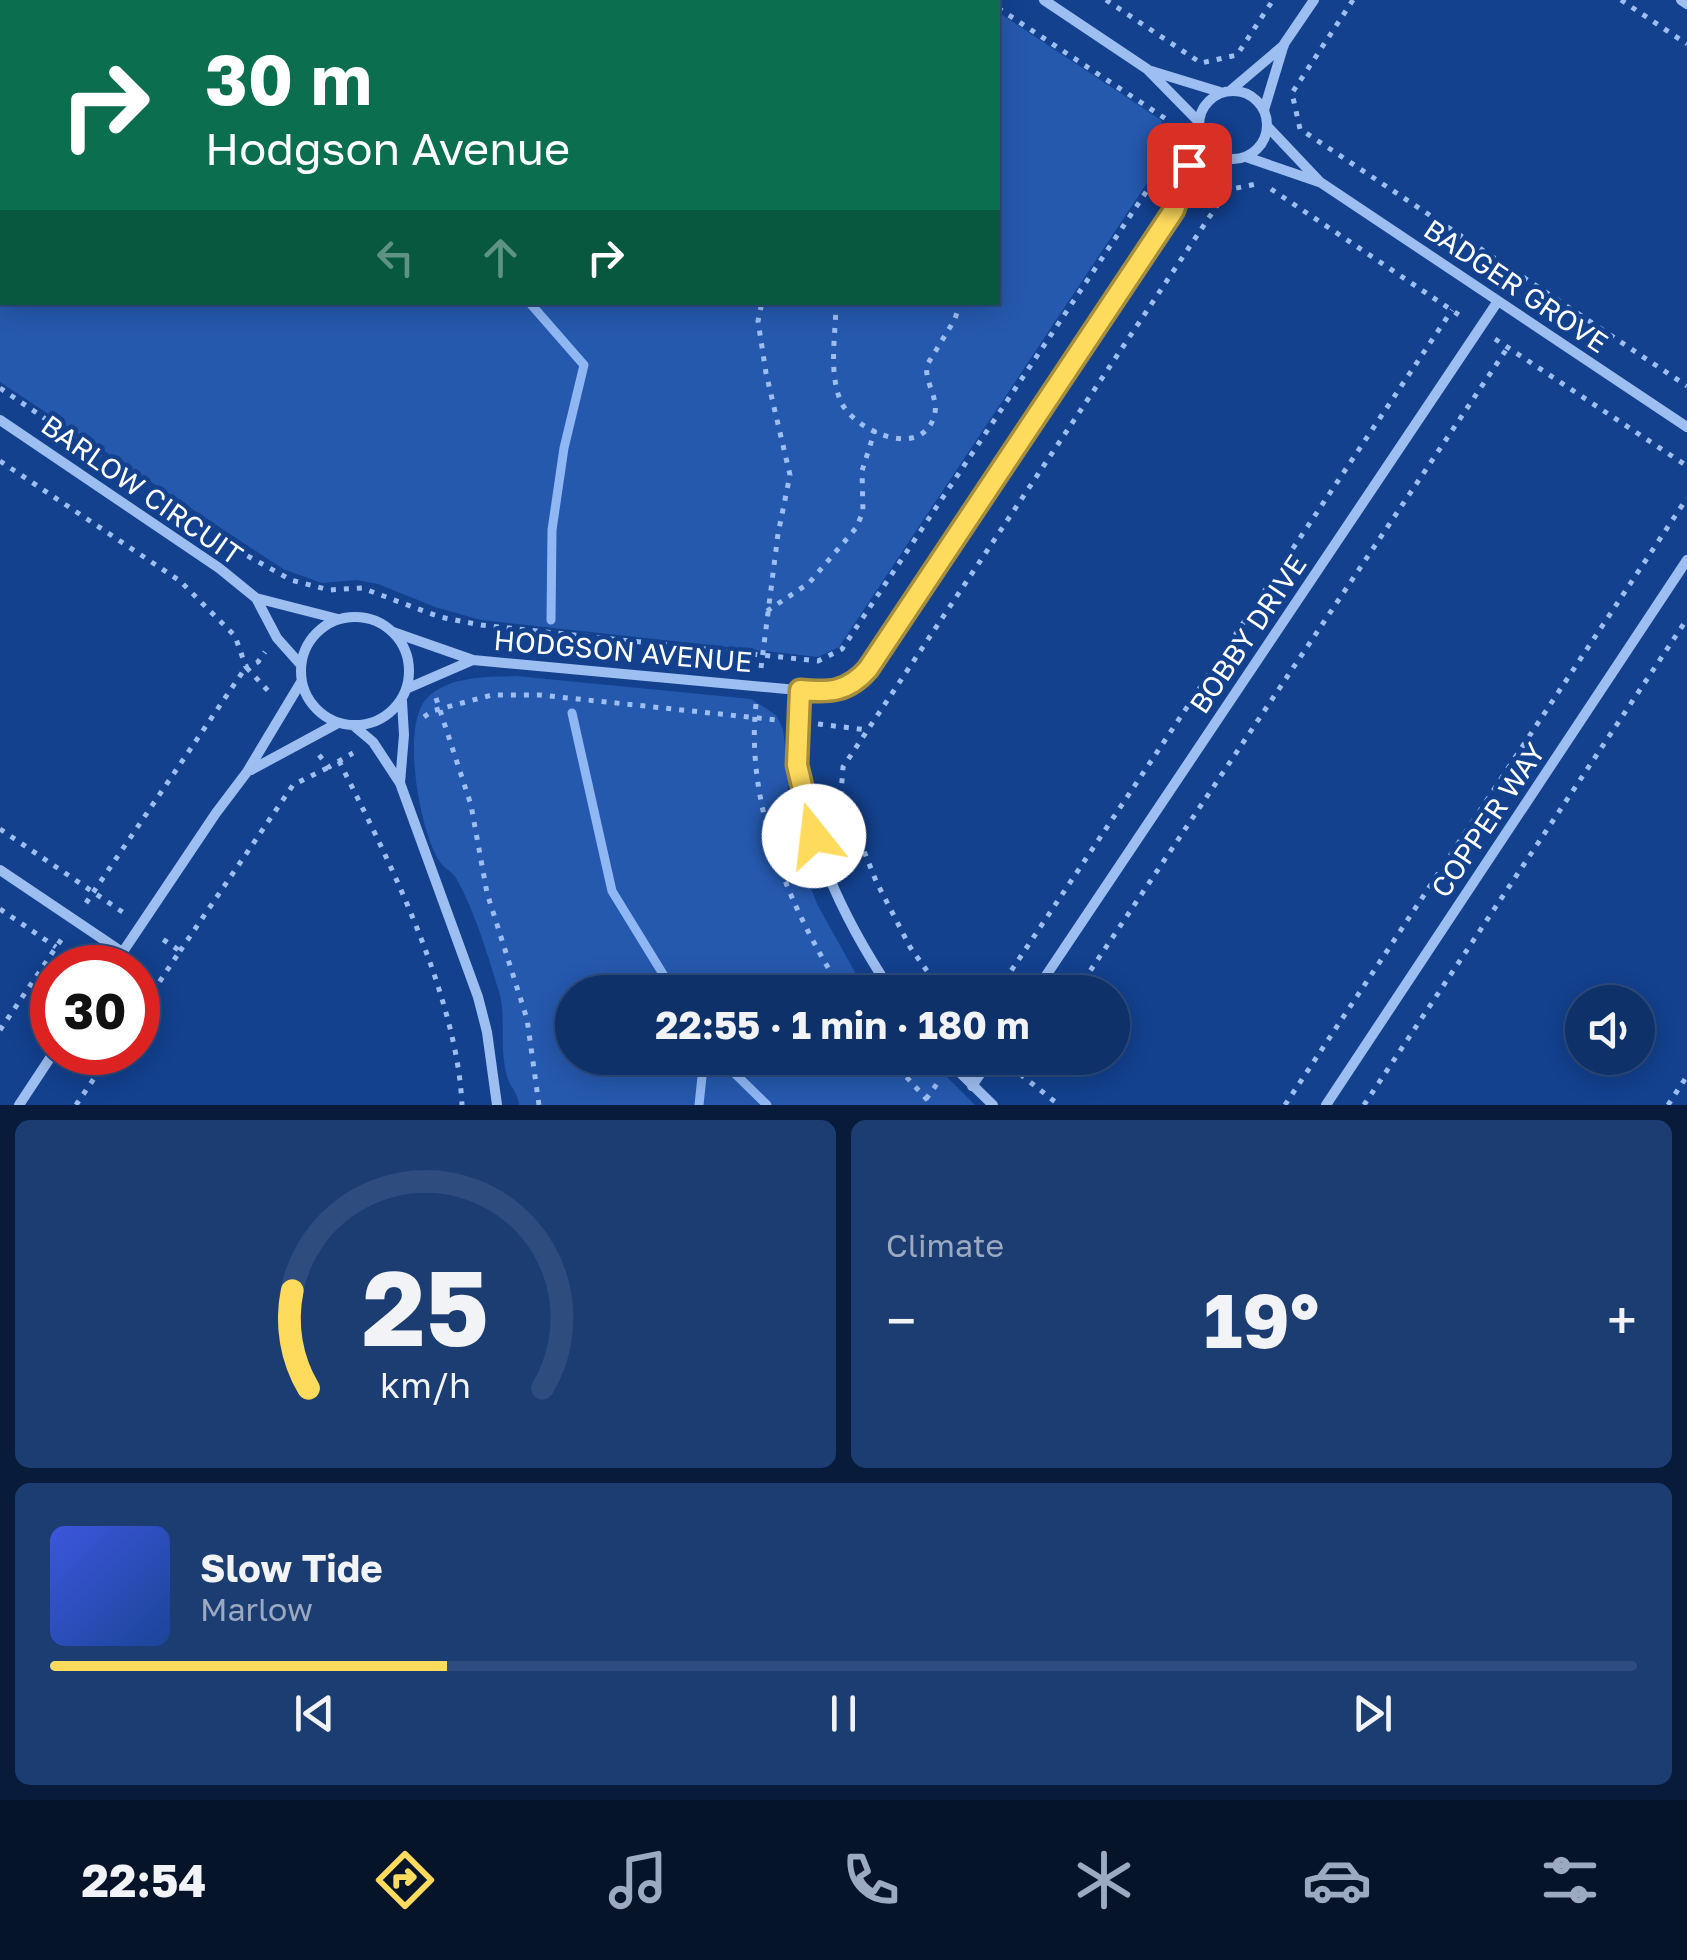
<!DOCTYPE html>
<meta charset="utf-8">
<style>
body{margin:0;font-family:"Golos Text",sans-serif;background:#1c3d72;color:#f1f3f6;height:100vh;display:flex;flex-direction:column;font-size:38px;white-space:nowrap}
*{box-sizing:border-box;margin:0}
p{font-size:32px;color:#9ba9c1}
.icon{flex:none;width:55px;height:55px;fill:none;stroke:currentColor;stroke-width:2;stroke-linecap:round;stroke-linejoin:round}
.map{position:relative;height:1105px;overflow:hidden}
.drawer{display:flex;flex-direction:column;gap:15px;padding:15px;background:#081b3a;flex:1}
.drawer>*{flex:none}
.hud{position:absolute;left:0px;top:0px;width:1000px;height:305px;box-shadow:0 5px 25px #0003,0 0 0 2px #2e4c7e;background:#0b6e4f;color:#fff;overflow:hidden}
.controls{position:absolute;left:1565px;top:985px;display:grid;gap:20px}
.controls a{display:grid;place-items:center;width:90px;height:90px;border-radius:50%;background:#0e316a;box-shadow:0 5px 25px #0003,0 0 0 2px #2e4c7e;font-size:50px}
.speed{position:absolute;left:30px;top:945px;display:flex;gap:20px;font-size:50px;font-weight:700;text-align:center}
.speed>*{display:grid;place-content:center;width:130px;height:130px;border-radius:50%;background:#0e316a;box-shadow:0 5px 25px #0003,0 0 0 2px #2e4c7e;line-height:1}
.speed .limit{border:15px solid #d22;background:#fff;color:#111}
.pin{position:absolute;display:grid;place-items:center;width:85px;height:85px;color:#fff;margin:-42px;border-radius:20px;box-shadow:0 5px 15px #0006}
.me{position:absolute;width:110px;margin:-55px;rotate:344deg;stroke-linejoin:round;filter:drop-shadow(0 0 8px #0008)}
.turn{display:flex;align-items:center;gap:35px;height:210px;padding:0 40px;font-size:45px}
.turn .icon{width:130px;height:130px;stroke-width:2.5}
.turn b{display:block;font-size:70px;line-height:85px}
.lanes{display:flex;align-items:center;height:95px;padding:0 40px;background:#0003;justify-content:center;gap:50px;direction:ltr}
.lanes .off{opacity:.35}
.big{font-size:75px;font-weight:700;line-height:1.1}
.drawer .widget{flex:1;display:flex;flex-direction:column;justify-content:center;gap:15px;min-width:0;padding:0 35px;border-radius:15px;background:#1c3d72}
.drawer .dial{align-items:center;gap:0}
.dial svg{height:260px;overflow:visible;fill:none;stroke:#2e4c7e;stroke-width:7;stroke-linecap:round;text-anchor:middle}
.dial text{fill:#f1f3f6;stroke:none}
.song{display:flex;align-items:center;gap:30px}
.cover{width:120px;height:120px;border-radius:15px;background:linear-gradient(135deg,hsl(230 70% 55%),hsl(220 70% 35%))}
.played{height:10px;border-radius:5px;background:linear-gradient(90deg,#ffdb5d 25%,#2e4c7e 25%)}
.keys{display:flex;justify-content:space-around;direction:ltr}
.heat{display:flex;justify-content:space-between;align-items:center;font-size:55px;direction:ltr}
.drawer .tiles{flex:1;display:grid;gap:15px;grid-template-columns:1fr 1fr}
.widget:last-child{grid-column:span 2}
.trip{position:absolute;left:555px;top:975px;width:575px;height:100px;border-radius:50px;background:#0e316a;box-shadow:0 5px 25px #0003,0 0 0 2px #2e4c7e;font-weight:700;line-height:100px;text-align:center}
.dock{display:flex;height:160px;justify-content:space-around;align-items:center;background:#06142a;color:#9ba9c1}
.dock .icon{width:70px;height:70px}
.dock .on{color:#ffdb5d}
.dock b{font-size:45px;color:#f1f3f6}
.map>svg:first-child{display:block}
.green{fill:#2559ae}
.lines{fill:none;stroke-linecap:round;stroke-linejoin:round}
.stream{stroke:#8fb7f4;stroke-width:9}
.path{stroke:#9dbef1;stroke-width:5;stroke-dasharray:5 8;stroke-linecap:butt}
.minor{stroke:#9dbef1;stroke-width:10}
.route-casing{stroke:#a68e3c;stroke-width:25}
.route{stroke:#ffdb5d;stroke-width:18}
.labels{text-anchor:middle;stroke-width:9;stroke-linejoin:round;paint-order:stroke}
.street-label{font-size:28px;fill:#fff;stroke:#13418e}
</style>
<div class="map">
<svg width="1687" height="1105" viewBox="0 0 1687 1105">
<rect width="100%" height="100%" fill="#13418e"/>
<!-- green -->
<path class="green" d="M0 0 983 2H2V302H998V12L1161 120 1167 153 839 647 818 657 481 620 435 607 378 584 357 580 322 583 283 569 0 382Z
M516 676 751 699 776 715 783 729 789 786 781 802 790 834 817 904 866 992H572V1058H928L975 1105H519C518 1093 510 1087 507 1076 499 1047 506 1022 500 995 488 957 476 913 456 878 452 871 445 869 440 862 420 833 400 725 427 698 448 676 488 677 516 676Z"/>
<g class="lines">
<!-- stream -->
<path class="stream" d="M530 2 533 0
M0 101 2 105
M529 302 584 365 564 448 552 530 551 620
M572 713 612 891 674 992
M719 1058 767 1105
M699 1105 704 1058"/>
<!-- path -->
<path class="path" d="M986 0 990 2
M1106 0 1201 63 1237 55 1273 0
M1353 0 1292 93 1300 129 1687 386
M1621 0 1687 44
M750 2 753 0
M847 2V0
M998 8 1166 119 1171 149
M1224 188 1227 190 1256 184
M1271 189 1465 319
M836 302C836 334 828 372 841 402 855 431 920 460 934 417 940 398 924 383 927 365L955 319 960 302
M1495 339 1687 466
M0 388 246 555 291 580 329 590 362 588 440 617 481 625 818 661 842 649 1168 159
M0 461 180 581 235 636 246 667 258 662 265 652
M767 611 809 583 856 528 863 512 862 471 875 430
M761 668 778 534 790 475 766 373 758 321 762 302
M436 698 471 805 487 893 527 1019 539 1105
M756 704C745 805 790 909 843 992
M424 717 432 711 492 695H540L777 720
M818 724 868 730
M319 755 329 767 353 753
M339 761C388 858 457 995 462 1105
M0 829 124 913
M86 903 246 667 272 695
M0 909 56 947
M180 951 293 785 329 767
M942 992 910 947 876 881 841 794 843 767 1226 192
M997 992 1452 310
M1076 992 1508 347
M138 1014 180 951 158 936
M0 1030 63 937
M889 1058 932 1105
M1010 1066 1059 1105
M1021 1075 1033 1058
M926 1099 939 1081
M76 1105 112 1052
M1285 1105 1687 498
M1364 1105 1687 619
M1668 1105 1687 1076"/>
<!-- minor -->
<path class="minor" d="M1044 0 1147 69 1198 121
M1681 0 1687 4
M1148 70 1220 92
M1231 90 1284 45
M1199 125a34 34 0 1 1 68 0a34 34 0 1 1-68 0Z
M1264 110 1284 44 1314 0
M1267 126 1320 182 1687 427
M1246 157 1319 182
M1174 209 1198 135
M0 420 219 568 256 598 338 619
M256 598 277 638 301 665
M301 671a54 54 0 1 1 108 0a54 54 0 1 1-108 0Z
M393 632 473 660 830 693 849 687 869 669 1174 210 1227 159
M406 689 473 660
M800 690C785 798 833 904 892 992
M354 726 373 742 400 783 478 997 487 1032 497 1105
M251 770 338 723
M400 783 404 735 402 701
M0 870 122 952
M112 968 216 813 247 772 301 682
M1035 992 1498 301
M945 1058 993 1105
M972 1086 991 1058
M19 1105 54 1052
M1326 1105 1687 560"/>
</g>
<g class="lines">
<!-- route casing -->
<g class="route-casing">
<path id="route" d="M814 836 797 765 800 690C829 693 848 692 868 669L1174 210 1189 165"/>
</g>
<!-- route -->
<use href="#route" class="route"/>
</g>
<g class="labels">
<!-- street labels -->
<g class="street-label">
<text transform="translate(1516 286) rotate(34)" y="10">BADGER GROVE</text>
<text transform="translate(142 490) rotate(35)" y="10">BARLOW CIRCUIT</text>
<text transform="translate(1248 634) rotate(-56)" y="10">BOBBY DRIVE</text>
<text transform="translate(623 651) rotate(5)" y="10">HODGSON AVENUE</text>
<text transform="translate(1488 820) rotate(-56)" y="10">COPPER WAY</text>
</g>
</g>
</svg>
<div class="controls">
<a><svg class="icon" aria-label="sound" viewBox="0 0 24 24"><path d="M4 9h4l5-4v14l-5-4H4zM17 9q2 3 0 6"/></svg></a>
</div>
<div class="speed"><div class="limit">30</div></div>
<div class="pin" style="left:1189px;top:165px;background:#d93025"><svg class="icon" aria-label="arrive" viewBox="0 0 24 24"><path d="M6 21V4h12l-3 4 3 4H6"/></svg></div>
<svg class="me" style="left:814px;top:836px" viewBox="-20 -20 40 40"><circle r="19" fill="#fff"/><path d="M0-13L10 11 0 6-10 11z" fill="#ffdb5d"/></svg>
<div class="trip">22:55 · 1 min · 180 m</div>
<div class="hud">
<div class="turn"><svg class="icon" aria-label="right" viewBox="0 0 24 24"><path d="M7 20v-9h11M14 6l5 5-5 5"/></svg><div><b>30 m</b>Hodgson Avenue</div></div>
<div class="lanes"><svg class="icon off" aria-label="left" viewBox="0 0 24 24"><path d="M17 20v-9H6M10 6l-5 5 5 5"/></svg><svg class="icon off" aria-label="ahead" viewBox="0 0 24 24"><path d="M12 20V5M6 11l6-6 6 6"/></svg><svg class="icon" aria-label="right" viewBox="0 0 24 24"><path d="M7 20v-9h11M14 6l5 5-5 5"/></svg></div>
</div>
</div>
<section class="drawer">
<div class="tiles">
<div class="widget dial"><svg viewBox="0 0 100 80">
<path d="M14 69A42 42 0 1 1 86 69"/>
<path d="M14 69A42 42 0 0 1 9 39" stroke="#ffdb5d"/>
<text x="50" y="56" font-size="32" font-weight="700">25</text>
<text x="50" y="72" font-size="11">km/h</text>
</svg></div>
<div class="widget"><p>Climate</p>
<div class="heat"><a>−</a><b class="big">19°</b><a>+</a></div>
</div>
<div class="widget">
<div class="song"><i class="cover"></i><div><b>Slow Tide</b><p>Marlow</p></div></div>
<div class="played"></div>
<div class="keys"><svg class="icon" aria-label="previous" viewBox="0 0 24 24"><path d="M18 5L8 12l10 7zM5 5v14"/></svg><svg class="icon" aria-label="pause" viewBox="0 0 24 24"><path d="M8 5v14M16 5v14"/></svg><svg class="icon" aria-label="next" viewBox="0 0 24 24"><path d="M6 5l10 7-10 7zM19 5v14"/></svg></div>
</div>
</div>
</section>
<nav class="dock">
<b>22:54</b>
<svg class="icon on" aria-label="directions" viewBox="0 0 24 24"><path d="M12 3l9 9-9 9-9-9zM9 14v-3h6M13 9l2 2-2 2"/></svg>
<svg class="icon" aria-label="music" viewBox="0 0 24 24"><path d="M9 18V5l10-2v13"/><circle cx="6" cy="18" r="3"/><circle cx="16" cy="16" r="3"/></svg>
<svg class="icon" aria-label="phone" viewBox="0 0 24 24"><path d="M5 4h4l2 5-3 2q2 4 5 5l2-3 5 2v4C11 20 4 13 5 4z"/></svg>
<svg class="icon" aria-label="climate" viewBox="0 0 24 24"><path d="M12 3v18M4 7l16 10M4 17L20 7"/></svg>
<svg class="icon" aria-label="car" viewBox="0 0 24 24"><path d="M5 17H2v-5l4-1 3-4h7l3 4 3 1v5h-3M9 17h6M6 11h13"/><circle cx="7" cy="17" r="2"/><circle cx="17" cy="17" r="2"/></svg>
<svg class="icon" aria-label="filters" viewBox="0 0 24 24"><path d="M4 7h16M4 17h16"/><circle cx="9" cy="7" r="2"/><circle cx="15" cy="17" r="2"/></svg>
</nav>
